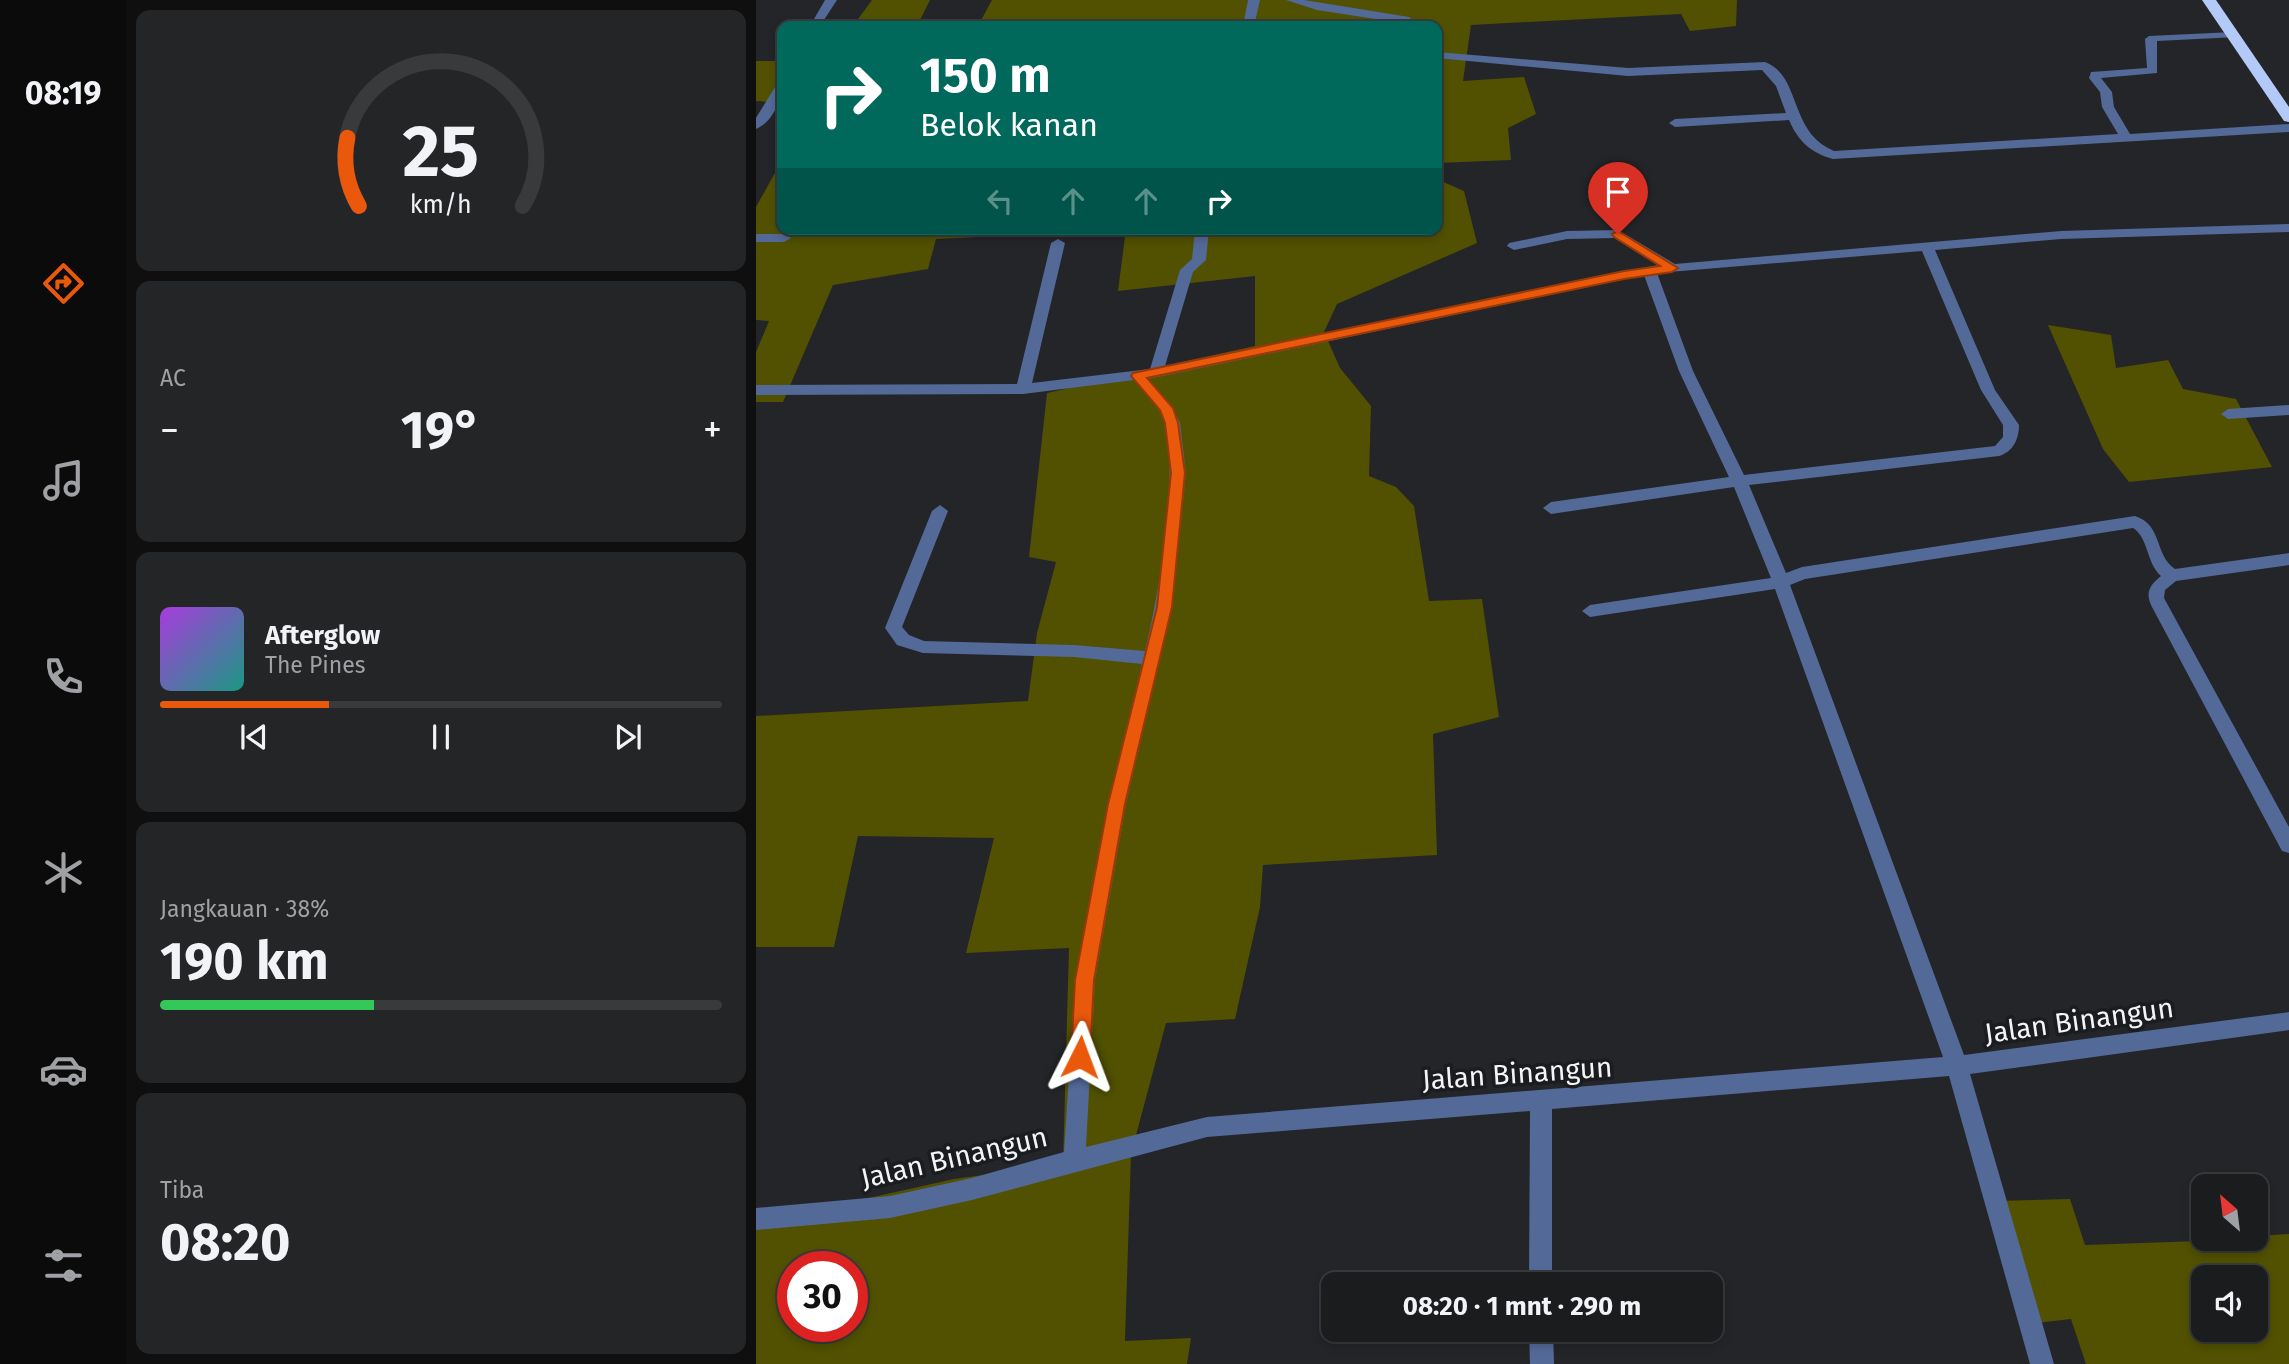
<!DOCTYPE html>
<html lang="id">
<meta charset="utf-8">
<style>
body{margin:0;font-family:"Fira Sans",sans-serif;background:#242527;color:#f1f3f6;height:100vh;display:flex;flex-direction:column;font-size:26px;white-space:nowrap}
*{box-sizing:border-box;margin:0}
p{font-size:23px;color:#a0a1a4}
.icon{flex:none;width:38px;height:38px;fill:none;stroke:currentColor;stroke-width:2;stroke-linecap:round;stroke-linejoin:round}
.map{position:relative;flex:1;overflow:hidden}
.sheet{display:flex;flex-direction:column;gap:10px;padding:10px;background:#0f0f10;width:630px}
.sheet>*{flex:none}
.banner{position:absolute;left:21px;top:21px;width:665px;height:214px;border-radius:14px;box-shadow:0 4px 10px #0003,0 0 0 2px #393a3c;background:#00695c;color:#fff;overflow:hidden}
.needle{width:46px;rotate:332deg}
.tools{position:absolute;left:1435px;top:1174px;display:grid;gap:14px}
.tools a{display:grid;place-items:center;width:77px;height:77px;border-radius:14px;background:#1b1c1e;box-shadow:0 4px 10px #0003,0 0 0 2px #393a3c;font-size:35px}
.speed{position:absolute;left:21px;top:1251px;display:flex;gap:14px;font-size:35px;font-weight:700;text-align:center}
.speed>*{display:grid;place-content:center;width:91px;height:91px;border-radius:50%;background:#1b1c1e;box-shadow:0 4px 10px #0003,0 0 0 2px #393a3c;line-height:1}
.speed .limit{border:10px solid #d22;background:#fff;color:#111}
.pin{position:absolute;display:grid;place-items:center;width:60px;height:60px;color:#fff;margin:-72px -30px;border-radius:50% 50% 50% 0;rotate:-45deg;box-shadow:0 0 7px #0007}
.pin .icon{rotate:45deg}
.me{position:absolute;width:77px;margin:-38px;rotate:3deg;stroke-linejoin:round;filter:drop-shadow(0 0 5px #0008)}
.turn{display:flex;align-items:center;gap:24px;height:147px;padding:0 28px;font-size:32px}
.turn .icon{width:91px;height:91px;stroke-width:2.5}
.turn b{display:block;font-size:49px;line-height:60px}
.lanes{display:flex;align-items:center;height:66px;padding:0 28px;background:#0003;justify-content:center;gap:35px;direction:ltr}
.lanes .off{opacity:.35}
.big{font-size:52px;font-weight:700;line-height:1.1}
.sheet .widget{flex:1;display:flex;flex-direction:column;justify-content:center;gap:10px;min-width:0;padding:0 24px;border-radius:14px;background:#242527}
.sheet .dial{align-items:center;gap:0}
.dial svg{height:182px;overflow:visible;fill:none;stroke:#393a3c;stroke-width:7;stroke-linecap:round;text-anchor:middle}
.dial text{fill:#f1f3f6;stroke:none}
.song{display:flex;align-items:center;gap:21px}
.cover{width:84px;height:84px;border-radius:10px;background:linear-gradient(135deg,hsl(280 70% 55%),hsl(170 70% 35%))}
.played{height:7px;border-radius:4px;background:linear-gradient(90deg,#ea580c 30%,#393a3c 30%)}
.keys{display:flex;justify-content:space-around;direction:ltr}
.heat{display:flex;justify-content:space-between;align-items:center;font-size:38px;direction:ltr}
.charge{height:10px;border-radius:5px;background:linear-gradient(90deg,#34c759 38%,#393a3c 0)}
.trip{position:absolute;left:565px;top:1272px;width:402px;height:70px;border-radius:14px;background:#1b1c1e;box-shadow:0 4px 10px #0003,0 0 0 2px #393a3c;font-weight:700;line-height:70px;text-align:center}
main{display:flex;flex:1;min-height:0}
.menu{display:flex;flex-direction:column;width:126px;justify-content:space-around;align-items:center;background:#0b0b0c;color:#a0a1a4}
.menu .icon{width:49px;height:49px}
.menu .on{color:#ea580c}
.menu b{font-size:32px;color:#f1f3f6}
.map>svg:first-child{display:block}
.forest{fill:#515101;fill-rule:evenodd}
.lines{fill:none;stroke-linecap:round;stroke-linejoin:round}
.street{fill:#536997;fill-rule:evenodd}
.highway{fill:#b3c9f7;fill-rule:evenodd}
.route{fill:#ea580c;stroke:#983908;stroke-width:2}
.labels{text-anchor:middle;stroke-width:7;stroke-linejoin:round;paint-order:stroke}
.near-street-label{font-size:28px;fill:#f3f4f6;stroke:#1b1c1f}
</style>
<main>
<nav class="menu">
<b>08:19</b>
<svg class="icon on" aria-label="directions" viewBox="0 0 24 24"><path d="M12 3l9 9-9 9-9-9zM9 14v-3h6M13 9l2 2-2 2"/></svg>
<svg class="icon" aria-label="music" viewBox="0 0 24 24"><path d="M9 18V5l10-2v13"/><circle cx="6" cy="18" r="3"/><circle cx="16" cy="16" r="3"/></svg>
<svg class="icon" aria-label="phone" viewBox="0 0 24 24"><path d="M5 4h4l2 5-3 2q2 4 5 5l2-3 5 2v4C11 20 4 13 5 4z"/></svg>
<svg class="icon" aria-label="climate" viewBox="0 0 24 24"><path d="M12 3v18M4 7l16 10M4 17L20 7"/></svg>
<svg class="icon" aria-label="car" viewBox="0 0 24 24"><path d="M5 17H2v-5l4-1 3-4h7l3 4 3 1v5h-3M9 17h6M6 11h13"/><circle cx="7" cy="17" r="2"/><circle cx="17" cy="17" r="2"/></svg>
<svg class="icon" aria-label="filters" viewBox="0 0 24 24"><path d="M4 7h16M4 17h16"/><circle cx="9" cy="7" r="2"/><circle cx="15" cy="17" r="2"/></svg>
</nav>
<section class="sheet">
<div class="widget dial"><svg viewBox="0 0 100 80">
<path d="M14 69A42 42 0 1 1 86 69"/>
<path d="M14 69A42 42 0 0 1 9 39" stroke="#ea580c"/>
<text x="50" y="56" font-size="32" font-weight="700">25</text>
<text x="50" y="72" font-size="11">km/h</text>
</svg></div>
<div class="widget"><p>AC</p>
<div class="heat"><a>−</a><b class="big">19°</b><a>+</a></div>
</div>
<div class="widget">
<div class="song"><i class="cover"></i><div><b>Afterglow</b><p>The Pines</p></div></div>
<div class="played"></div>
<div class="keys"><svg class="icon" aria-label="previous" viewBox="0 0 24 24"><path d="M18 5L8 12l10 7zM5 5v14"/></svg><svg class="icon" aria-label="pause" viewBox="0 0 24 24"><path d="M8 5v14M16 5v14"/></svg><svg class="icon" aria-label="next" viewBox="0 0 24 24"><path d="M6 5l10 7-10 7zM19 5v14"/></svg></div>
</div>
<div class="widget"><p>Jangkauan · 38%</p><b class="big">190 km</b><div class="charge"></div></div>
<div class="widget"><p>Tiba</p><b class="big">08:20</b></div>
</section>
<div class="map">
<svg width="1533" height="1364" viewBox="0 0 1533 1364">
<rect width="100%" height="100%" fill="#242528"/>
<!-- forest -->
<path class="forest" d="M116 0H174L161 26H97Z
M236 0H981L980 26 934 31 925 14 715 25 707 81 768 77 780 114 752 128 755 160 681 163V26H222Z
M0 61H26V103L0 101Z
M26 160V229H300V233L180 239 172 269 77 285 27 402H0V352L13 321 0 320V207Z
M685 181 708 191 721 243 581 304 568 332 584 368 615 406 613 476 640 487 658 506 673 601 726 599 743 717 677 734 681 855 507 865 504 907 479 1019 410 1023 375 1154 369 1341 435 1338 431 1364H0V1223L198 1179 307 1164 313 948 210 953 238 838 102 836 78 947H0V716L272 701 281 633 300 562 273 557 291 393 499 346V276L362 291 370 229H681V182ZM37 1267H96V1326H37Z
M1292 325 1355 335 1360 368 1412 360 1427 389 1480 399 1516 467 1373 482 1347 449Z
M1314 1199 1329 1245 1500 1239V1236L1533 1234V1364H1330L1315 1319 1272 1324 1239 1201ZM1447 1278H1500V1330H1447Z"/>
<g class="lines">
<!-- street -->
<path class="street" d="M69 0H81L64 26H54Z
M492 0H504L498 26H487Z
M530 0H548L653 17 665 26 561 10Z
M1477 32 1481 33V37L1401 41V73L1345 78 1356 92 1358 107 1374 134 1533 124V132L1077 159C1055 153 1042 141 1033 120L919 127 913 123 919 119 1030 113 1020 86 1006 70 872 76 681 58V52L872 68 1009 62C1046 76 1032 132 1078 151L1362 134 1346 107 1344 92 1333 78 1335 72 1391 68 1389 39 1393 36Z
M26 81C27 98 17 122 0 129V118L22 82Z
M1533 224V232L1305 239 1179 250 1239 390 1263 425C1263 439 1257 452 1243 456L993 485 1030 573 1046 567 1379 516C1407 525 1398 555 1419 569L1533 553V565L1420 581 1409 590 1408 598 1533 827V853L1526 851 1396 607C1389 593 1393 586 1405 576 1390 563 1393 538 1377 528L1049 579 1034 585 1208 1055 1533 1012V1030L1214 1074 1298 1364H1274L1193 1076 796 1109V1284H773L774 1111 451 1137 216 1200 134 1218 0 1230V1208L134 1196 216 1178 308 1152 319 980 352 804 386 664 318 657 167 653 141 645 129 628 176 511 184 505 192 511 146 627 153 635 168 641 318 645 389 651C402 598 425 469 407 419 402 404 388 392 378 380L267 394 0 395V385L261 384 295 243 302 239 309 243 276 383 394 369 424 270 436 259 439 229H453L450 260 437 272 409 366 902 265 859 238 811 239 758 250 751 246 753 243 811 231 862 230 919 264 1305 231ZM1166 251 1225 390 1247 425V437L1239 446 988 475 937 371 901 273ZM888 275 923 371 973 477 795 502 787 508 795 514 978 487 1015 578 834 605 826 611 834 617 1019 589 1187 1057 451 1117 330 1147 339 980 370 804 416 607 430 473 424 423 415 405 392 379Z
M0 234H28L35 238 28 242H0Z
M1533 405V415L1472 419 1465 414 1472 409Z
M773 1330H797L798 1364H774Z"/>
<!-- highway -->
<path class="highway" d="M1446 0H1460L1533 107V122L1528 121Z"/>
</g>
<!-- route -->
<path class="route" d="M862 231 922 268 916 272 868 279 391 378 417 408 422 423 429 473 416 607 369 804 338 980 334 1057 331 1063 324 1066 318 1063 315 1057 319 980 352 804 401 607 415 473 409 423 404 410 375 376 377 373 868 271 904 266 858 237 856 234Z"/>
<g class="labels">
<!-- near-street labels -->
<g class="near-street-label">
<text transform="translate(1323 1020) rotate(-8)" y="10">Jalan Binangun</text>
<text transform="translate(761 1073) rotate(-4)" y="10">Jalan Binangun</text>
<text transform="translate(198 1157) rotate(-13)" y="10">Jalan Binangun</text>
</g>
</g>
</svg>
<div class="tools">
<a><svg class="needle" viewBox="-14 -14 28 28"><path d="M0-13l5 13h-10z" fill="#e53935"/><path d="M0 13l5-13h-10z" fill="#a0a1a4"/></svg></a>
<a><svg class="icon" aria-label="sound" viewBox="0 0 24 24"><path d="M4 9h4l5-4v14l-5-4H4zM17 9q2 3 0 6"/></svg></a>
</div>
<div class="speed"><div class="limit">30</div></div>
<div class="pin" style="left:862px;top:234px;background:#d93025"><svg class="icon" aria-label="arrive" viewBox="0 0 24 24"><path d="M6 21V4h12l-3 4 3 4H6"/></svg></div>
<svg class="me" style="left:324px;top:1057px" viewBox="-20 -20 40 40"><path d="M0-17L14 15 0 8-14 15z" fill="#ea580c" stroke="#fff" stroke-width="4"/></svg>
<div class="trip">08:20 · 1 mnt · 290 m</div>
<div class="banner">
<div class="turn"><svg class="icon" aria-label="right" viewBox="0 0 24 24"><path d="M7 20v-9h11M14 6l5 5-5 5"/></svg><div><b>150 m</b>Belok kanan</div></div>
<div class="lanes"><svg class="icon off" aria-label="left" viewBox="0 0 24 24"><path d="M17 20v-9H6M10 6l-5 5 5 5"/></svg><svg class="icon off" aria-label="ahead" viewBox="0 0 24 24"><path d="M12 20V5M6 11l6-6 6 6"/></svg><svg class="icon off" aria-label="ahead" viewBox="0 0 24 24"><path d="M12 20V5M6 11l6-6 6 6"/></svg><svg class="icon" aria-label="right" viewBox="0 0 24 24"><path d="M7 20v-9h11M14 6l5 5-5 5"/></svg></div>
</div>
</div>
</main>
